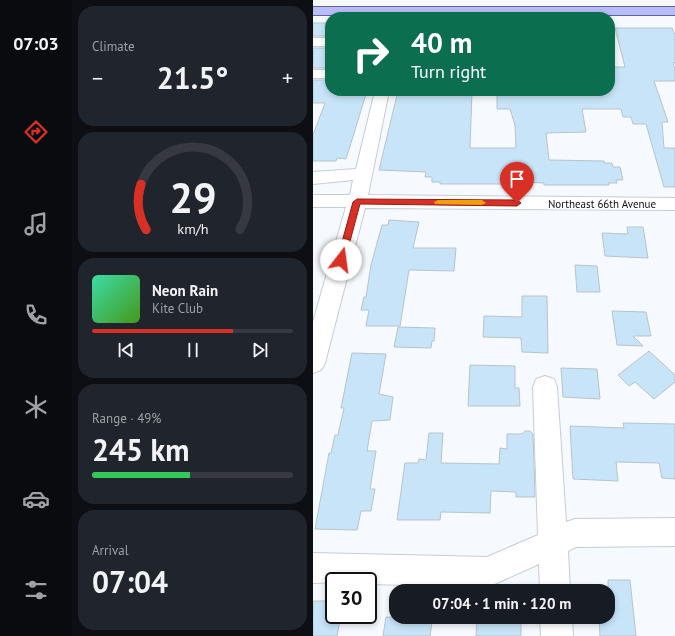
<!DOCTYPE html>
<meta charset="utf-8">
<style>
body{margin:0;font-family:"PT Sans",sans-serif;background:#20242c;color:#f1f3f6;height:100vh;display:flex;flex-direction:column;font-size:15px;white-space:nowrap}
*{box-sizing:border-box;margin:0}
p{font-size:13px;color:#9ea1a6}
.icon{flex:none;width:22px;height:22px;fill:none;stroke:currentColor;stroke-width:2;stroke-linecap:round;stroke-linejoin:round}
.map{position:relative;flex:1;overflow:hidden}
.panel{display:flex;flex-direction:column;gap:6px;padding:6px;background:#0d0f14;width:241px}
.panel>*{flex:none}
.banner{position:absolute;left:12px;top:12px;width:290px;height:84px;border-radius:16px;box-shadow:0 2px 6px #0003;background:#0b6e4f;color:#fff;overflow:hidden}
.speed{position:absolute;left:12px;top:572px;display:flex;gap:8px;font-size:20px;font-weight:700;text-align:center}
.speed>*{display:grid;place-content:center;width:52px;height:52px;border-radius:50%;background:#171b24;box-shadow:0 2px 6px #0003;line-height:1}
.speed .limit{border:2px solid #111;border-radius:6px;background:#fff;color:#111}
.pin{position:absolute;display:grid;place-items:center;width:34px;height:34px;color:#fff;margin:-41px -17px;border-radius:50% 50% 50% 0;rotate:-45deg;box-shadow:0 0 4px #0007}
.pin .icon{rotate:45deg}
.me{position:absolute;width:44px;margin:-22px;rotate:15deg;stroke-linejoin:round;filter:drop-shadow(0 0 3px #0008)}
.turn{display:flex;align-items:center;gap:14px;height:84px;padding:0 20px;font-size:18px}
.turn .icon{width:52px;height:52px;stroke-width:2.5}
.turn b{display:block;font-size:28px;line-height:34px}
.big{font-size:30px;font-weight:700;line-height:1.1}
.panel .widget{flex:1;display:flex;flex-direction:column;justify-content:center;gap:6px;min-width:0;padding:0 14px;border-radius:16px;background:#20242c}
.panel .dial{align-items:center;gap:0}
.dial svg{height:104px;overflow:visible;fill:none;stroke:#363941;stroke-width:7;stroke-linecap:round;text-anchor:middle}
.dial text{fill:#f1f3f6;stroke:none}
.song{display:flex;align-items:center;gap:12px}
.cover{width:48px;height:48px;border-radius:6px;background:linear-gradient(135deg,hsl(160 70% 55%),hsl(100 70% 35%))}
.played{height:4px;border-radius:2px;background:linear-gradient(90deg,#d93025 70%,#363941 70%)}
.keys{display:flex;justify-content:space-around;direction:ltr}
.heat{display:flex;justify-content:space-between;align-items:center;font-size:22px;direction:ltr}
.charge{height:6px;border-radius:3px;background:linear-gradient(90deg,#34c759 49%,#363941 0)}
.trip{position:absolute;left:76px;top:584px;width:226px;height:40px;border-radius:16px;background:#171b24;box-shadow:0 2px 6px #0003;font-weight:700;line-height:40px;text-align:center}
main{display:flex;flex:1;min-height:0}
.dock{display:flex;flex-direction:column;width:72px;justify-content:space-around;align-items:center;background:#090b0e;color:#9ea1a6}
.dock .icon{width:28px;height:28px}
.dock .selected{color:#d93025}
.dock b{font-size:18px;color:#f1f3f6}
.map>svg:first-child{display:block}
.building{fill:#c8e4f9;stroke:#b8c3cb}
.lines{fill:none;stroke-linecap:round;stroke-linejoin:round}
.minor-casing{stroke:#c6ccd7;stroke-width:2}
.major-casing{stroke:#5e62a3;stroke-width:2}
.minor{fill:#fff;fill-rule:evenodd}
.major{fill:#b8bcf7;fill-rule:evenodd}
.route{fill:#d93025;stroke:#8d1f18}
.slow{fill:#f59e0b}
.labels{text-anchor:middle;stroke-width:3;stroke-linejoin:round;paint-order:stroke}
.street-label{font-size:11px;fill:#0d0f13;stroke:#fff}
</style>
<main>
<nav class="dock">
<b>07:03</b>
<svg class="icon selected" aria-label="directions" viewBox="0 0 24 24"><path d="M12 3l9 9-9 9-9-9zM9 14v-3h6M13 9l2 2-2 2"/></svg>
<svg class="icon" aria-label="music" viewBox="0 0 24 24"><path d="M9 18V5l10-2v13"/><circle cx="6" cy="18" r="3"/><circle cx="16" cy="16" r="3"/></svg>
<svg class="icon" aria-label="phone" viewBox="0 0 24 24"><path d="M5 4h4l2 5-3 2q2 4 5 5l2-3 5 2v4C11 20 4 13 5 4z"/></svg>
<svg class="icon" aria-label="climate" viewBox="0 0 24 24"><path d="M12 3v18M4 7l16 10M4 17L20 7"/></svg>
<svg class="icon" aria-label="car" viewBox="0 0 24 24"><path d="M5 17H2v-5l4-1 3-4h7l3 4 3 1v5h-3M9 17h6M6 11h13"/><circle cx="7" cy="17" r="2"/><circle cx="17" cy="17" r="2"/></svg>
<svg class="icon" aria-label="filters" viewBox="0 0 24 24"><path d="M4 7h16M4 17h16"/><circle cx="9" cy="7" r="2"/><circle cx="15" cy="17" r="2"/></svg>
</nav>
<section class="panel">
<div class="widget"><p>Climate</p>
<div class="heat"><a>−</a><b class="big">21.5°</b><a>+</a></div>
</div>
<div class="widget dial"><svg viewBox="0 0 100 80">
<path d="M14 69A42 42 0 1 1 86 69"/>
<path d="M14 69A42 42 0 0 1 10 34" stroke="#d93025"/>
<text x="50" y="56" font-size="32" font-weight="700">29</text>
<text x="50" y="72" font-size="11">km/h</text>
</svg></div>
<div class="widget">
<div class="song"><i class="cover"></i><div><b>Neon Rain</b><p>Kite Club</p></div></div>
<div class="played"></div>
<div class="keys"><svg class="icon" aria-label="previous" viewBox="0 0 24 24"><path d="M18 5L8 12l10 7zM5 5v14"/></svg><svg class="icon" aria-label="pause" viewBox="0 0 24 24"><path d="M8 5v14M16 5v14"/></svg><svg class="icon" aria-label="next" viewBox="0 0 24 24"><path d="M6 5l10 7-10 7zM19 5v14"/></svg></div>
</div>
<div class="widget"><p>Range · 49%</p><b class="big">245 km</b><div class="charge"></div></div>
<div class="widget"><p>Arrival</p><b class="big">07:04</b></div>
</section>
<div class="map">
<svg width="362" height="636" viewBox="0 0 362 636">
<rect width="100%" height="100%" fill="#f6f9fe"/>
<!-- building -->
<path class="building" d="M0 23H17V36H0Z
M302 28H359L362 35V63H360L362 69V81H341L355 122H349L351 148H362V187H351L333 124H320L318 117H310L308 109H269L273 132 233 133 236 160 291 161V163H299L300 167H307L310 180H303L304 183H295L296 185H231V183L211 182H191V184H127V182H119V177H112L113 172 66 170 85 91H159L157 148H203L202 125 197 109H184V91H297V67H312Z
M0 48H17V68H0Z
M0 80H17V91H54L33 159 24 158 23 161H0V135L12 103H0Z
M76 220 106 222 100 248H143L141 271 96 270 87 326H53L56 310H48L51 297H53L58 265 69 225H75Z
M314 227H330L335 258 292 256 289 233 315 234Z
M262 265 284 266 287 292H264Z
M209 296H234L235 353 209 352 208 338 170 337 171 316 209 317Z
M299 311 333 312 338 336H320L330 346 304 345Z
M85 327 122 328 121 341H119L118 348 81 347Z
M336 351 362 375V382L341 399 322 382 316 386 305 375Z
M39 353 73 354 66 394 80 397 77 420 59 421 54 451H63L57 489H62L58 511H48L44 530 2 529 16 453H18L22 435H25L31 408H28Z
M157 365 202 366V388H206L207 406H155Z
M248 368 284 369 287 399 250 397Z
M310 423 362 424V479L349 478 346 463 303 462 305 481 260 479 257 426 311 428Z
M212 431H217L220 434 222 497H203V492L178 491 177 513 128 512 127 520H84L92 463H105L106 459 113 460 116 433H130L128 463 186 464 187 448 194 449V434H209Z
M295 580H317L323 636H287L286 617H295Z
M0 601H21V615H28L24 636H0Z
M73 617 99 618V621L119 622 117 636H70Z
M164 617H208V636H163Z"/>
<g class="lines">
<!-- minor casing -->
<g class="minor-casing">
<path id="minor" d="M0 38H17V46H0Z
M0 70H17V78H0Z
M62 91H76L55 195 362 198V210L52 208 12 363 8 370 0 373V322L33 207H0V195H37L40 180 0 184V172L43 169Z
M232 376 241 379 244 387 253 522 262 519 362 518V546L263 547 255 551 257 591H227L226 564 175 587 55 584V581L0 583V553L174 557 225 535 220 387 223 379Z
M227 617H259L260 636H228Z"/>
</g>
<!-- major casing -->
<g class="major-casing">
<path id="major" d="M0 7H362V15H0Z"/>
</g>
<!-- minor -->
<use href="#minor" class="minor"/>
<!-- major -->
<use href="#major" class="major"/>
</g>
<!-- route -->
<path class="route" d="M44 199 204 200 208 203 204 206 47 204 32 260 28 263 24 260 40 202Z"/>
<!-- slow -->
<path class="slow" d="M125 200H169L173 203 169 205 122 204 121 202Z"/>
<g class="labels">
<!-- street labels -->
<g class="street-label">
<text x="289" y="208">Northeast 66th Avenue</text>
</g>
</g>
</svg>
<div class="speed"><div class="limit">30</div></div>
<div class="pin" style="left:204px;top:203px;background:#d93025"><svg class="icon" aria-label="arrive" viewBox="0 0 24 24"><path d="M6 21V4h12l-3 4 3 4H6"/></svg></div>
<svg class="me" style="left:28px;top:260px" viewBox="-20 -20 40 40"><circle r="19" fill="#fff"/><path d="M0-13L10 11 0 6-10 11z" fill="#d93025"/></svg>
<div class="trip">07:04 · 1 min · 120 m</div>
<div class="banner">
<div class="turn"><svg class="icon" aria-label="right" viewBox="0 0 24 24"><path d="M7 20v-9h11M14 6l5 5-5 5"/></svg><div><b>40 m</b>Turn right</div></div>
</div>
</div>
</main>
